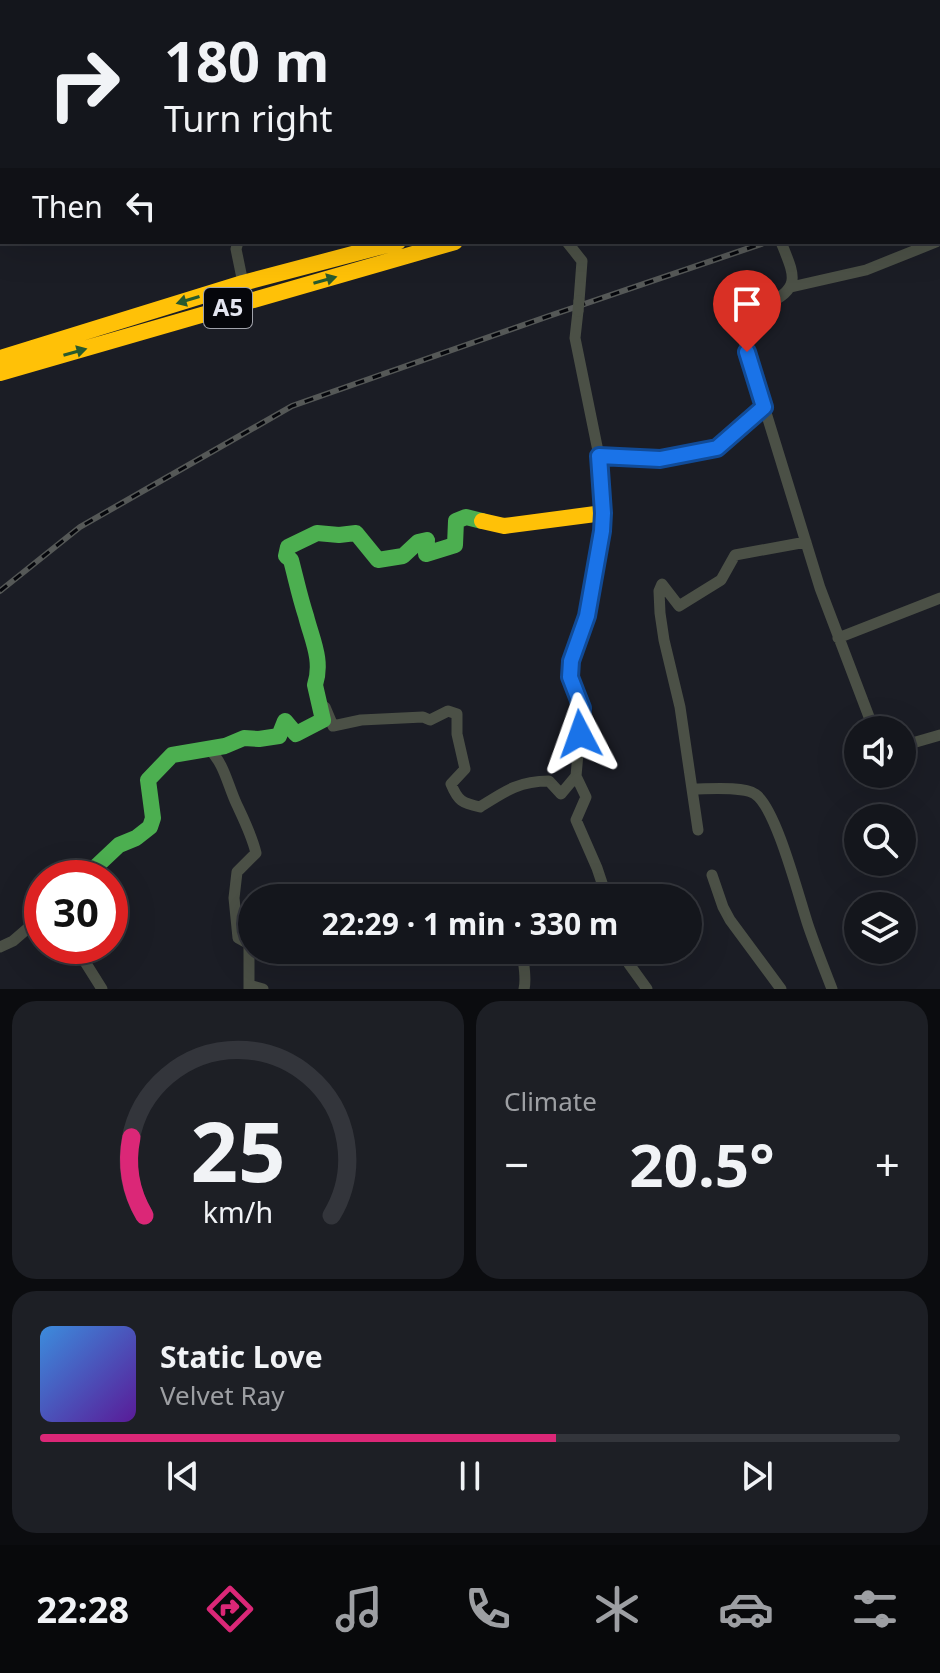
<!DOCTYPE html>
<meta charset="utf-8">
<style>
body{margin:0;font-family:"Noto Sans",sans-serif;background:#1d1f25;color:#f1f3f6;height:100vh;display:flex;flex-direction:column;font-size:30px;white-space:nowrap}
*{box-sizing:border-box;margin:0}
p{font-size:26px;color:#9d9fa3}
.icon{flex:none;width:44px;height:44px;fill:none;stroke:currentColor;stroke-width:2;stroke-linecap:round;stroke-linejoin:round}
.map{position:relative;height:989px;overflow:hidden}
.drawer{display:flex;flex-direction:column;gap:12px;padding:12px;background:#0b0c0f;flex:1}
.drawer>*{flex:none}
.top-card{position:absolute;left:0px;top:0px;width:940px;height:244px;box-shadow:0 8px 32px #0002,0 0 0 2px #33353b;background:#14161c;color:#f1f3f6;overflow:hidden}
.controls{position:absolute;left:844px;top:716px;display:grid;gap:16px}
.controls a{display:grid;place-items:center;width:72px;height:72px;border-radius:50%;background:#14161c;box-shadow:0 8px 32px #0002,0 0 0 2px #33353b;font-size:40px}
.speed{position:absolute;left:24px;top:860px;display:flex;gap:16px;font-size:40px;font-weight:700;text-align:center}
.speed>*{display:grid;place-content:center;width:104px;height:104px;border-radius:50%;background:#14161c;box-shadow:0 8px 32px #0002,0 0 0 2px #33353b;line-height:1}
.speed .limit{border:12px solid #d22;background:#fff;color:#111}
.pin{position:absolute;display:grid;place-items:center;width:68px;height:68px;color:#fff;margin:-82px -34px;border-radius:50% 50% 50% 0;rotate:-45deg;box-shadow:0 0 8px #0007}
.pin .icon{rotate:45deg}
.me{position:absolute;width:88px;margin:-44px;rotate:356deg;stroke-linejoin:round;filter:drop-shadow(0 0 6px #0008)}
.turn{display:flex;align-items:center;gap:28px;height:168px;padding:0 32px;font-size:36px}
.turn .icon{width:104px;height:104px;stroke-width:2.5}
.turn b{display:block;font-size:56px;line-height:68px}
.then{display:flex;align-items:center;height:76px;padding:0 32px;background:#0003;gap:16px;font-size:30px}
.big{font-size:60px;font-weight:700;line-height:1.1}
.drawer .card{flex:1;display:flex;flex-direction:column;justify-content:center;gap:12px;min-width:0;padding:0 28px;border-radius:24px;background:#1d1f25}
.drawer .dial{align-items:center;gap:0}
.dial svg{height:208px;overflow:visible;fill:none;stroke:#33353b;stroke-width:7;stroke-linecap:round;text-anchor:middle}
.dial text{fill:#f1f3f6;stroke:none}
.song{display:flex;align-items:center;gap:24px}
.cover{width:96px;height:96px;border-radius:12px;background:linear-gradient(135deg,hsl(210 70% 55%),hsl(270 70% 35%))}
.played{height:8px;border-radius:4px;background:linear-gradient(90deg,#db2777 60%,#33353b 60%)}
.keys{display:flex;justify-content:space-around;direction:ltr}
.heat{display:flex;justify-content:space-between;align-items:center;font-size:44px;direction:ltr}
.drawer .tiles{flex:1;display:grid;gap:12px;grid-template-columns:1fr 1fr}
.card:last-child{grid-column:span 2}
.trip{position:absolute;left:238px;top:884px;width:464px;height:80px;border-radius:40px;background:#14161c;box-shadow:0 8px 32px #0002,0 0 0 2px #33353b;font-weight:700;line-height:80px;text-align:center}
.tab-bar{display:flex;height:128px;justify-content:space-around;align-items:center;background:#08090b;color:#9d9fa3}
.tab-bar .icon{width:56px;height:56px}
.tab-bar .current{color:#db2777}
.tab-bar b{font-size:36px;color:#f1f3f6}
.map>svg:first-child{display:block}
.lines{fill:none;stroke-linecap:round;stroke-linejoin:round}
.street{stroke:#4b5046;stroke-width:11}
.fast{stroke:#4caf50;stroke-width:16}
.slow{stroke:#ffc107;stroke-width:16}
.rail-casing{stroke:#555857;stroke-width:6}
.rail{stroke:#05060b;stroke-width:3;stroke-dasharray:9;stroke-linecap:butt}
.street-bridge{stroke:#4b5046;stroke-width:11}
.oneway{fill:#285a2e}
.route-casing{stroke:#114b97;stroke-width:20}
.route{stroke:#1a73e8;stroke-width:14}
.labels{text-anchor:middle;stroke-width:8;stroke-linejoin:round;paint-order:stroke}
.shield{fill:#05060b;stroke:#a0a2ab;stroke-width:2}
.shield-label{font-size:24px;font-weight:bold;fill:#e3e5f0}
</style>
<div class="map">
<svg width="940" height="989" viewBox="0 0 940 989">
<rect width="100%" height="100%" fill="#1b1d25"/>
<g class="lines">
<!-- street -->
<path class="street" d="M271 0V2
M309 2V0
M539 2 540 0
M677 2 678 0
M238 242 236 249 243 283
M567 242 582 261 579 301
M781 242C794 275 803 288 765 305 756 309 749 311 741 316L739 325 820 588 874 730
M791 287 866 270 936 242
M578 311 575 338 599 456 603 513 602 531 587 616 571 661 570 677 582 708 576 776 586 797 576 820 597 868 607 898
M599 456 660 459 717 448 764 407
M838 638 940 598
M325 707 333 726 361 720 423 717 430 720 448 711 457 714V734L465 769 451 784C458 801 462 803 480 807 505 791 519 781 549 781L561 794 576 776
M902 746 940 735
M208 748C225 764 227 784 237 805 245 822 252 836 256 853L237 872 234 898 238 938 249 944V989
M694 789C709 789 743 786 755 794 776 807 799 898 808 925 815 946 824 968 832 989
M698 830 680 707 664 640 660 613 659 591 662 584 679 606 721 580 735 555 806 542
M712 875 723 907 730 920 781 989
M75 946 102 989
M0 947 13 941 42 916
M522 950C523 963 527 977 524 989
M626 950 629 964 647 989
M249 985 263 989"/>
<!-- fast -->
<path class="fast" d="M938 85H940
M938 100H940
M84 878 119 845 136 838 150 827 153 818 148 780 172 755 225 746 244 738 259 739 279 736 285 721 296 734 323 720 315 685C323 660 312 640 306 616 300 598 296 579 291 560L286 556 288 547 317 533 339 535 356 533 378 560 403 556 418 542 427 540 426 554 455 545 456 521 466 517 482 521"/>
<!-- slow -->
<path class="slow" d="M0 358 243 283 398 242
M0 373 455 242
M482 521 504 526 603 513"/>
<!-- rail casing -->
<g class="rail-casing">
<path id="rail" d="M938 184 940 183
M0 591 80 527 292 406 549 316 767 242"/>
</g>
<!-- rail -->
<use href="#rail" class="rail"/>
<!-- street-bridge -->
<path class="street-bridge" d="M578 311 579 301"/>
</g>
<!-- one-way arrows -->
<defs><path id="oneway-solid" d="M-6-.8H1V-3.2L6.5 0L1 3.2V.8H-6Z" transform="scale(2)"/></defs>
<g class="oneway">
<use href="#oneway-solid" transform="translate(325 280) rotate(-16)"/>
<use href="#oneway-solid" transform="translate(188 300) rotate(163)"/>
<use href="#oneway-solid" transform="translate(75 352) rotate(-16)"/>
</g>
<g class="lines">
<!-- route casing -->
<g class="route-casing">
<path id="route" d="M580 734 582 708 570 677 571 661 587 616 602 531 603 513 599 456 660 459 717 448 764 407 747 352"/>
</g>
<!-- route -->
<use href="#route" class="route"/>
</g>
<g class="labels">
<!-- shield labels -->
<rect class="shield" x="204" y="288" width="48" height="40" rx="6"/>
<g class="shield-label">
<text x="228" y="316">A5</text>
</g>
</g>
</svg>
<div class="controls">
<a><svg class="icon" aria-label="sound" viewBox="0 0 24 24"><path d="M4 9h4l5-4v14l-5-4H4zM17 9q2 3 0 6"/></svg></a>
<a><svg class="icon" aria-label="search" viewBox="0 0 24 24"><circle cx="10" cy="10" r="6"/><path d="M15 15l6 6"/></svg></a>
<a><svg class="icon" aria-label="layers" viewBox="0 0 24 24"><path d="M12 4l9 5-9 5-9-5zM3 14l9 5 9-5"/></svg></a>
</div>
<div class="speed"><div class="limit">30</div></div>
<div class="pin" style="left:747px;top:352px;background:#d93025"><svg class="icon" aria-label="arrive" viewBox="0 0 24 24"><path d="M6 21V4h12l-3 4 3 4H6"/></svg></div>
<svg class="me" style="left:580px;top:734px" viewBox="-20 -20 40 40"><path d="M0-17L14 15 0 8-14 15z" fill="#1a73e8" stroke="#fff" stroke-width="4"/></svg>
<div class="trip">22:29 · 1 min · 330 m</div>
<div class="top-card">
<div class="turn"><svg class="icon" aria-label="right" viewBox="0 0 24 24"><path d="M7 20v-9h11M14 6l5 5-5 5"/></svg><div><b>180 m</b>Turn right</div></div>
<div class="then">Then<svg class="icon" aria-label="left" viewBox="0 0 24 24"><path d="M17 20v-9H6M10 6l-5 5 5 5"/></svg></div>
</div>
</div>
<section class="drawer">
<div class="tiles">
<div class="card dial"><svg viewBox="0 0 100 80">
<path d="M14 69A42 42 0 1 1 86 69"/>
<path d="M14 69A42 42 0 0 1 9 39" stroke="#db2777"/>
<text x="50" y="56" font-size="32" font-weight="700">25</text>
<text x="50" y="72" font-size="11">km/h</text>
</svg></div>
<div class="card"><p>Climate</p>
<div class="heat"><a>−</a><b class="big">20.5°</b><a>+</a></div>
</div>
<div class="card">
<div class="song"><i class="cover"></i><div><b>Static Love</b><p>Velvet Ray</p></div></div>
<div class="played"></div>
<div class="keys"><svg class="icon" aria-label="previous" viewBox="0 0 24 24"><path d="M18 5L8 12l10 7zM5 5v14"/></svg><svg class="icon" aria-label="pause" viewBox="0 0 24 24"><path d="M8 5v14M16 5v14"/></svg><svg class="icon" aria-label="next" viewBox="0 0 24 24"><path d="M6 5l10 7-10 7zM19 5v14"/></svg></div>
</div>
</div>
</section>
<nav class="tab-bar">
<b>22:28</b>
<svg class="icon current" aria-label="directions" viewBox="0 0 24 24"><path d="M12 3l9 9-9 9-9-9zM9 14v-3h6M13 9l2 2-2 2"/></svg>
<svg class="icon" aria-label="music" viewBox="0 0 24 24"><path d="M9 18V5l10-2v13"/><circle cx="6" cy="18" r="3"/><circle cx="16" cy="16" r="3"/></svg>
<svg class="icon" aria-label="phone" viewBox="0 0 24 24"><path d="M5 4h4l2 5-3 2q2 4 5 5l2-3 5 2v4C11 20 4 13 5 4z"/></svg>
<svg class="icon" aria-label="climate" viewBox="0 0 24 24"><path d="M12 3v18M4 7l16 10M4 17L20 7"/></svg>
<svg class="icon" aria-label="car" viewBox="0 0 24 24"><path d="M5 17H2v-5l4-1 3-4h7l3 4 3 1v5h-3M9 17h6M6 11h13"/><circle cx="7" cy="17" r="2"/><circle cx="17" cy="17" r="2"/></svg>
<svg class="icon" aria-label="filters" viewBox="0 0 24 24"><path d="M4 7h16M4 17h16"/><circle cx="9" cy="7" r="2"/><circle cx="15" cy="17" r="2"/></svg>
</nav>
